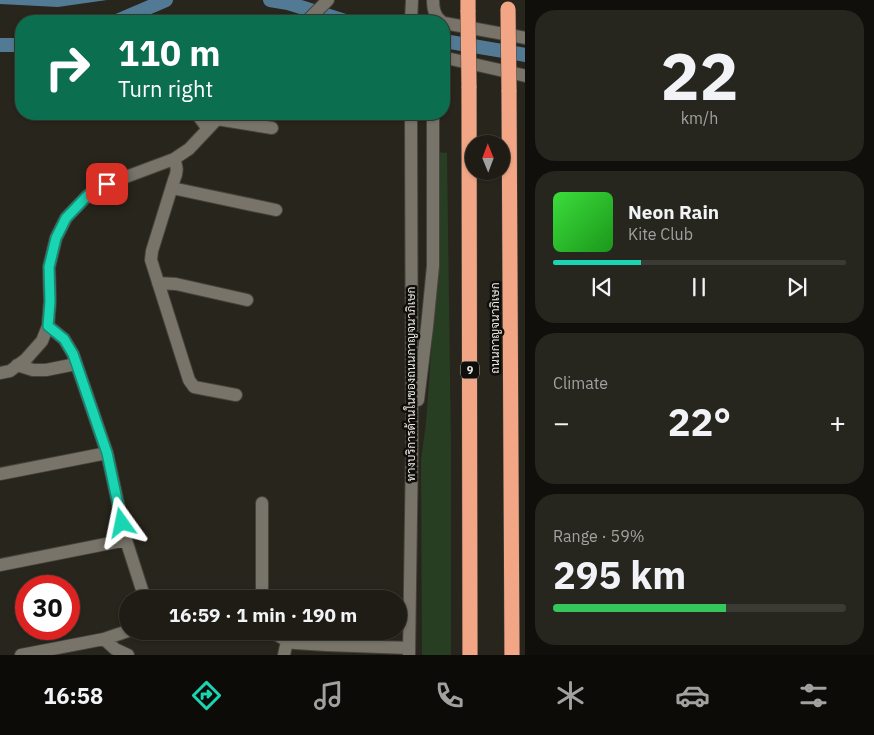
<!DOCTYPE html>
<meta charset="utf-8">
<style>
body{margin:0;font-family:"IBM Plex Sans",Sarabun,sans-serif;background:#26251e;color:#f1f3f6;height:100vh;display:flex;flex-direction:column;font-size:19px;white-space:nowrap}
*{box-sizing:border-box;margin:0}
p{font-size:16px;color:#a1a1a0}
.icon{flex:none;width:28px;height:28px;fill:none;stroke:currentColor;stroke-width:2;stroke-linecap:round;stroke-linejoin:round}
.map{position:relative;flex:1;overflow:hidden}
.sheet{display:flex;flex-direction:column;gap:10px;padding:10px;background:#100f0c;width:349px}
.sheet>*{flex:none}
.banner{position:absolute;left:15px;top:15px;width:435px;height:105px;border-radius:20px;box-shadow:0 1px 4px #0004,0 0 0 1px #3c3a34;background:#0b6e4f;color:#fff;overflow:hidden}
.needle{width:32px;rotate:359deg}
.controls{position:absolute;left:465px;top:135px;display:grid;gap:10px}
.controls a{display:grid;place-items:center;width:45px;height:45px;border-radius:50%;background:#1e1c15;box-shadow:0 1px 4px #0004,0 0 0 1px #3c3a34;font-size:25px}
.speed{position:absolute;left:15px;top:575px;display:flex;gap:10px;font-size:25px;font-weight:700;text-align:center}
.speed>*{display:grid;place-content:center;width:65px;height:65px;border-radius:50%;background:#1e1c15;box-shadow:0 1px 4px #0004,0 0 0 1px #3c3a34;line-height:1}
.speed .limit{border:8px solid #d22;background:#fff;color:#111}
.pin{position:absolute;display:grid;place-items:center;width:42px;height:42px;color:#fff;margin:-21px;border-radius:10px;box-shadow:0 2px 8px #0006}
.me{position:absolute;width:55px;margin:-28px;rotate:348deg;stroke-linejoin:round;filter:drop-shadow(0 0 4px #0008)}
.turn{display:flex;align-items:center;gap:18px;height:105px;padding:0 20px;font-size:22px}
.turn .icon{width:65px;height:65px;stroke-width:2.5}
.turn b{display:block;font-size:35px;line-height:42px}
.big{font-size:38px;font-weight:800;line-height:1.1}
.sheet .card{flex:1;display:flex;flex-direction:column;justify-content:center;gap:8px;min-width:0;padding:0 18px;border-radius:20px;background:#26251e}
.sheet .dial{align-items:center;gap:0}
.dial b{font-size:65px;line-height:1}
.song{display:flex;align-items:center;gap:15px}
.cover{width:60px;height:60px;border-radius:8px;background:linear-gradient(135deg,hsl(120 70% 55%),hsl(120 70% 35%))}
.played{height:5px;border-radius:2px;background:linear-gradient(90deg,#1ad5b2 30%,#3c3a34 30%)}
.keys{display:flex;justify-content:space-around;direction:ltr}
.heat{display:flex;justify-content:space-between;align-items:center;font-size:28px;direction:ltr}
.charge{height:8px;border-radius:4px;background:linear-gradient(90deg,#34c759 59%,#3c3a34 0)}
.trip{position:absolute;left:119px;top:590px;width:288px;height:50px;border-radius:25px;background:#1e1c15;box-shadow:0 1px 4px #0004,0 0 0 1px #3c3a34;font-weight:800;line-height:50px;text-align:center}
.dock{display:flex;height:80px;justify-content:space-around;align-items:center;background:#0c0b08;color:#a1a1a0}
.dock .icon{width:35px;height:35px}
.dock .active{color:#1ad5b2}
.dock b{font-size:22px;color:#f1f3f6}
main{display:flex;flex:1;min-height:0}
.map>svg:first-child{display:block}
.green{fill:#273e23}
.water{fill:#527a95}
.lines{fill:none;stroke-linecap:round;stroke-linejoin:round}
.canal{stroke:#527a95;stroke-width:14}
.minor-casing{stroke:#46433c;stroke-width:14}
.secondary-casing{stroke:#46433c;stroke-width:14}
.motorway-casing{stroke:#46433c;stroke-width:16}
.minor{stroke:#78746a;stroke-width:12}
.secondary{stroke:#78746a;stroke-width:12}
.motorway{stroke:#f2a686;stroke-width:15}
.motorway-bridge-casing{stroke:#46433c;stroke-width:16;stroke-linecap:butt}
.motorway-bridge{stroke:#f2a686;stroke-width:15}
.route-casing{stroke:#118a74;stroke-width:12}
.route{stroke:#1ad5b2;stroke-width:9}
.labels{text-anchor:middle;stroke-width:5;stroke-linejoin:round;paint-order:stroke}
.shield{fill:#100e0a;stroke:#aaa8a3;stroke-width:1}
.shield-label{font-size:11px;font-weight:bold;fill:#eceae5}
.street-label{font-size:12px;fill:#eceae5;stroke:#100e0a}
</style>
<main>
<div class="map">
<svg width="526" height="655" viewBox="0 0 526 655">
<rect width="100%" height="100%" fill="#28251c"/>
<!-- green -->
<path class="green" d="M437 152 447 153 451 446V655H422L421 460 426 423 435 301Z"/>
<!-- water -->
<path class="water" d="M0 0H107L58 7 0 4Z"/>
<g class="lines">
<!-- canal -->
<path class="canal" d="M270 0 288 3 345 21
M117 21 166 0
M444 41 526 55
M0 45H21"/>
<!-- minor casing -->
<g class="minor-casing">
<path id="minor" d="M307 21 328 0
M197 114 208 129
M217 119 272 128
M174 159C177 167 178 172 174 180L152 251 151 260 189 380 194 387 236 395
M172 188 276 210
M158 283 176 284 247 300
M48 326 64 339 73 354 107 453 126 540 145 599
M17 365 33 370H46L76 364
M0 373 10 371 26 359 42 341 48 326 50 301 49 267 56 238 66 218 87 196 107 184 174 159 189 149 222 114
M0 474 107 453
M0 565 126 540
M262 599V503
M271 631 287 641 295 643 327 645 409 648
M104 639 115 649 128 655
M21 655 104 639 128 631
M284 655 287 641"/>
</g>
<!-- secondary casing -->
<g class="secondary-casing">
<path id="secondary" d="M433 0C433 8 434 16 441 21
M411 21 412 0
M444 23 526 38
M444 59H451L526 76
M418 400 427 327 433 266V114
M409 655 412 447 411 114"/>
</g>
<!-- motorway casing -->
<g class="motorway-casing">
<path id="motorway" d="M468 12V0
M469 86 470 655
M509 90 512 655"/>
</g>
<!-- minor -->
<use href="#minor" class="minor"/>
<!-- secondary -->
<use href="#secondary" class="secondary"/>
<!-- motorway -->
<use href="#motorway" class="motorway"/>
<!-- motorway-bridge casing -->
<g class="motorway-bridge-casing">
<path id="motorway-bridge" d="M508 9 509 90
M468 12 469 86"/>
</g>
<!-- motorway-bridge -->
<use href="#motorway-bridge" class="motorway-bridge"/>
</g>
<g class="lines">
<!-- route casing -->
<g class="route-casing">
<path id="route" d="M107 184 87 196 66 218 56 238 49 267 50 302 48 326 64 339 73 354 107 453 122 523"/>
</g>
<!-- route -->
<use href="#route" class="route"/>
</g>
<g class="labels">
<!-- shield labels -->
<rect class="shield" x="461" y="361.5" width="18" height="17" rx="4"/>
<g class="shield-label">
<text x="470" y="374">9</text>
</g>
<!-- street labels -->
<g class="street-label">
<text transform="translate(495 328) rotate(-90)" y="4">ถนนกาญจนาภิเษก</text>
<text transform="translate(411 384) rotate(-90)" y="4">ทางบริการด้านในของถนนกาญจนาภิเษก</text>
</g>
</g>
</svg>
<div class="controls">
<a><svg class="needle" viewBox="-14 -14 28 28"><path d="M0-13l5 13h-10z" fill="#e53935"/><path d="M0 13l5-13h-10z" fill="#a1a1a0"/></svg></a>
</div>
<div class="speed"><div class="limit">30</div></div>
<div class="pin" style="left:107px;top:184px;background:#d93025"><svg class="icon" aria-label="arrive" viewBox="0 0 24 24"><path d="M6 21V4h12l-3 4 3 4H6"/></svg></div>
<svg class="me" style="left:122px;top:523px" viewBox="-20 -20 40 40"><path d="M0-17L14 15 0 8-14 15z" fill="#1ad5b2" stroke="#fff" stroke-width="4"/></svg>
<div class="trip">16:59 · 1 min · 190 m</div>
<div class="banner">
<div class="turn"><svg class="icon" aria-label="right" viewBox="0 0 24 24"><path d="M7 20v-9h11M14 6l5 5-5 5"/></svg><div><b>110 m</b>Turn right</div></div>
</div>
</div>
<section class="sheet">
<div class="card dial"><b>22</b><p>km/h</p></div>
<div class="card">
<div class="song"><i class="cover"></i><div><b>Neon Rain</b><p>Kite Club</p></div></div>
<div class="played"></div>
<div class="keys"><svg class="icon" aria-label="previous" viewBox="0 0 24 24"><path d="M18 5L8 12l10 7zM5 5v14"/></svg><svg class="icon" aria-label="pause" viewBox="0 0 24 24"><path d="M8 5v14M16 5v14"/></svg><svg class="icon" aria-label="next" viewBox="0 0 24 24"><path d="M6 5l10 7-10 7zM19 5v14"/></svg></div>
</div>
<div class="card"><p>Climate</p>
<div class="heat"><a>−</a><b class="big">22°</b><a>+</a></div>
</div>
<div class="card"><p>Range · 59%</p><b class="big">295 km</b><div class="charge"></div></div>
</section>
</main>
<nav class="dock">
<b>16:58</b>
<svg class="icon active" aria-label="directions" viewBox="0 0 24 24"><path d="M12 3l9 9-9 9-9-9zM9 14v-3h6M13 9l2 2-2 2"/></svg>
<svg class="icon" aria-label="music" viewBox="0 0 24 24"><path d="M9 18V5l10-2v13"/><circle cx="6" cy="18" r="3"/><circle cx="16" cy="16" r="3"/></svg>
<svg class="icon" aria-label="phone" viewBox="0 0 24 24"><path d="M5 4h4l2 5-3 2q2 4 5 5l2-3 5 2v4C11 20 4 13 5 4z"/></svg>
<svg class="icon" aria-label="climate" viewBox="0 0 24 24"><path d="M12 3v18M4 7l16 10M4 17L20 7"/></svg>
<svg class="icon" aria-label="car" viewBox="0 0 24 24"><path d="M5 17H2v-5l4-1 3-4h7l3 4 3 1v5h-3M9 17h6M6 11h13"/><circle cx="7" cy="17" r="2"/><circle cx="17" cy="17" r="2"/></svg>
<svg class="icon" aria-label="filters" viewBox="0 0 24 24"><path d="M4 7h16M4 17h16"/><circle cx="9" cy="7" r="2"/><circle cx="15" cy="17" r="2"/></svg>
</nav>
